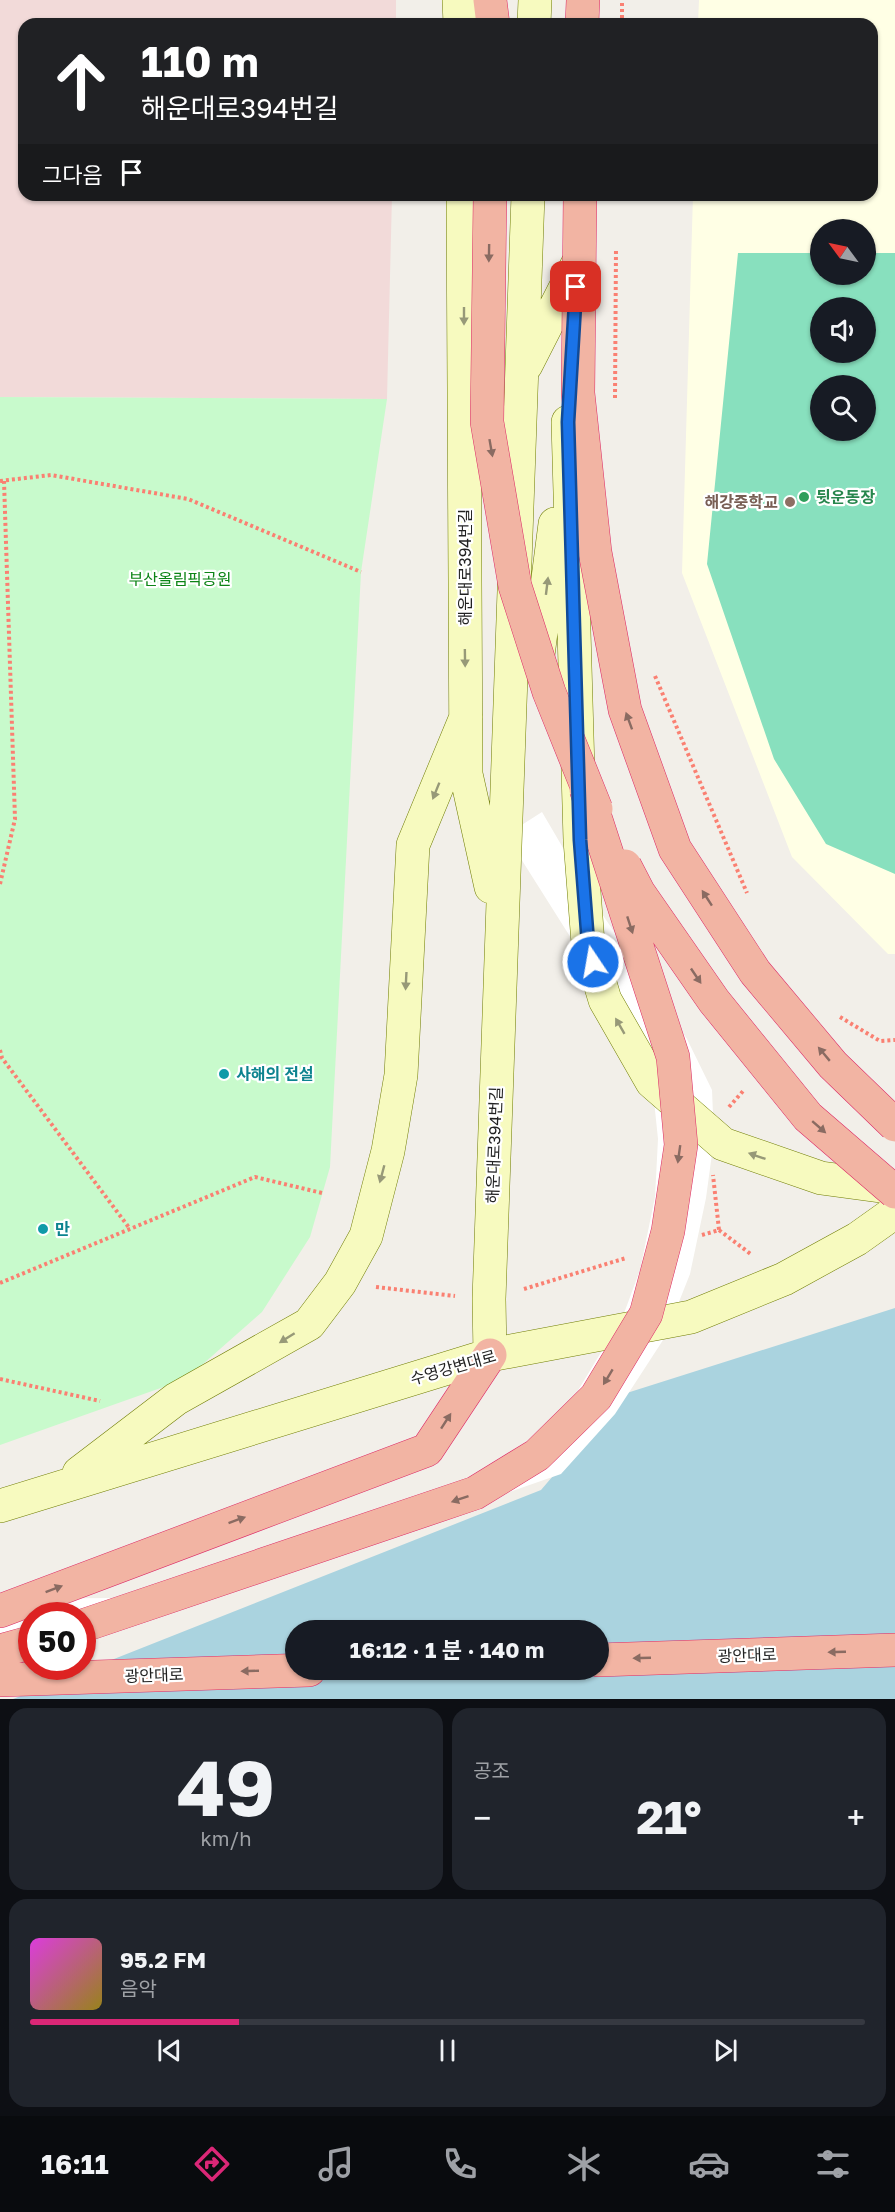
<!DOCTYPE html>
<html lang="ko">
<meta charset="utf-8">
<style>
body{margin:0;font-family:"Golos Text","Noto Sans KR",sans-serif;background:#20242c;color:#f1f3f6;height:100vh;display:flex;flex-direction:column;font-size:22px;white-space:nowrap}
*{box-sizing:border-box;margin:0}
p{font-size:20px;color:#9ea1a6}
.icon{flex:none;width:33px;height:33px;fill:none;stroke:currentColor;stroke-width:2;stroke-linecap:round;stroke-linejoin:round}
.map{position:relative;height:1699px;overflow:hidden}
.panel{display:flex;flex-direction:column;gap:9px;padding:9px;background:#0d0f14;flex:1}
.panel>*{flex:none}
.guide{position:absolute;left:18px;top:18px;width:860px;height:183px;border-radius:18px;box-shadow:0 2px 4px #0004;background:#202124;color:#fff;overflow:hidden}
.needle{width:39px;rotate:303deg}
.controls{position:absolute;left:810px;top:219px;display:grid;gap:12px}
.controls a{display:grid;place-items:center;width:66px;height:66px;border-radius:50%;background:#171b24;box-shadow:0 2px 4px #0004;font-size:30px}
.speed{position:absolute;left:18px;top:1602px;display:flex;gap:12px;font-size:30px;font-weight:700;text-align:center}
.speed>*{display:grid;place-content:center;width:78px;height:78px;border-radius:50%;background:#171b24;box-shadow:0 2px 4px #0004;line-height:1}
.speed .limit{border:9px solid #d22;background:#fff;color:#111}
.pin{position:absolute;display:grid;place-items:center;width:51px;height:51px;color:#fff;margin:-26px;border-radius:12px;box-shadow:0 3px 9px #0006}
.me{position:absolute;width:66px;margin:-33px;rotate:348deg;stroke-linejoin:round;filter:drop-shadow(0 0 4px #0008)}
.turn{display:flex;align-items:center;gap:21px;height:126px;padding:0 24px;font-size:27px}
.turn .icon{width:78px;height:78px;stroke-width:2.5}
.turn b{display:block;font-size:42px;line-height:51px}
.then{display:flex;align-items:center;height:57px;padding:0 24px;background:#0003;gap:12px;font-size:22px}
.big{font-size:45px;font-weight:700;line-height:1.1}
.panel .card{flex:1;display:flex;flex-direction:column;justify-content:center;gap:9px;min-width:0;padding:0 21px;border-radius:18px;background:#20242c}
.panel .dial{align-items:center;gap:0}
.dial b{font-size:78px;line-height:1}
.song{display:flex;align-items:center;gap:18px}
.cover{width:72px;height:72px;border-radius:9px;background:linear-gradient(135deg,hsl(300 70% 55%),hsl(50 70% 35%))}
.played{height:6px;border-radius:3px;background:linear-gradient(90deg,#db2777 25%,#363941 25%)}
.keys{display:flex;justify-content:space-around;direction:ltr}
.heat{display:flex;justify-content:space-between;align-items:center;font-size:33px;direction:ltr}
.panel .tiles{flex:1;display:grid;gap:9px;grid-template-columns:1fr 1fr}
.card:last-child{grid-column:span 2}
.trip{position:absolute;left:285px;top:1620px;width:324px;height:60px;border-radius:30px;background:#171b24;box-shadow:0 2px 4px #0004;font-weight:700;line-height:60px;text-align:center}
.tab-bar{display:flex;height:96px;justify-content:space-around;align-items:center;background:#090b0e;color:#9ea1a6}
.tab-bar .icon{width:42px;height:42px}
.tab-bar .current{color:#db2777}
.tab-bar b{font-size:27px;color:#f1f3f6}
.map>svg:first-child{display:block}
.commercial{fill:#f2dad9}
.education{fill:#ffffe5;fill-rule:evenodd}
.park{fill:#c8facc}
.pitch{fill:#88e0be;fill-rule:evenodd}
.water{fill:#aad3df;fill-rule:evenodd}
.pier{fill:#fff}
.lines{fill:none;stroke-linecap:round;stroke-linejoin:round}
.secondary-casing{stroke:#707d05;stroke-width:34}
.trunk-casing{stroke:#dc2a67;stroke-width:34}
.path{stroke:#fa8072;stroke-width:4;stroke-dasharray:3 3;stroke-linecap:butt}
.secondary{stroke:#f7fabf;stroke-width:33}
.trunk{stroke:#f2b4a3;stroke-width:33}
.trunk-bridge-casing{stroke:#dc2a67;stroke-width:34;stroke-linecap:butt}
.trunk-bridge{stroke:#f2b4a3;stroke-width:33}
.oneway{fill:#8a6b62}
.oneway2{fill:#979978}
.route-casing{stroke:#114b97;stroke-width:15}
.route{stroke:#1a73e8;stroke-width:10}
.leisure-dot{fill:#2e9e5b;stroke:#fff;stroke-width:2}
.education-dot{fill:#8d6e63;stroke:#fff;stroke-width:2}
.culture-dot{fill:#0f9aa8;stroke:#fff;stroke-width:2}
.labels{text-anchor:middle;stroke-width:4.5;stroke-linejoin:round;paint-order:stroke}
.leisure-label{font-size:16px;font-weight:bold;fill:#27864d;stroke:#fff;text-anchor:start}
.education-label{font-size:16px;font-weight:bold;fill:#785e54;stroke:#fff;text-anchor:end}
.street-label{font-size:16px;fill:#222;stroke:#fff}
.park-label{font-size:16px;fill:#0c8416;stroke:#fff}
.culture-label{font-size:16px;font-weight:bold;fill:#0d838f;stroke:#fff;text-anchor:start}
</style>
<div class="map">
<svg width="895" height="1699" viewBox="0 0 895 1699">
<rect width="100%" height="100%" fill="#f2efe9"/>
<!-- commercial -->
<path class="commercial" d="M0 0H396V24H24V195H392L387 399 0 397Z"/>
<!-- education -->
<path class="education" d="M699 0H895V954H888L792 857 682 573 693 195H872V24H698ZM820 230H866V274H820ZM820 308H866V352H820ZM820 386H866V430H820Z"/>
<!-- park -->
<path class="park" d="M0 397 387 399 361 572 330 1167 310 1237 262 1312 186 1379 0 1445Z"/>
<!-- pitch -->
<path class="pitch" d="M738 253H820V274H866V253H895V874L826 844 774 759 707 564ZM820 308H866V352H820ZM820 386H866V430H820Z"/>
<!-- water -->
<path class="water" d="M895 1308V1699H13L541 1490 576 1449 570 1411ZM296 1630H598V1670H296Z"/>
<!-- pier -->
<path class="pier" d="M542 812 600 911 687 1039 712 1090 714 1139 706 1198 690 1274 665 1337 615 1414 561 1474 117 1628 82 1616H32L31 1631 0 1633V1599L112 1598 467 1480 528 1444 571 1402 623 1316 640 1270 655 1197 658 1139 653 1091 636 1041 506 835Z"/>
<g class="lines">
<!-- secondary casing -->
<g class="secondary-casing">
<path id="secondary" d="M459 0 460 24
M534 24 535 0
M463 195 466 774 491 887
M526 365 577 265
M568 422 580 840 588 943 605 1000 652 1082 723 1144 821 1178 895 1188
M537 663 555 524
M490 1355 489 1299 528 195
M79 1473 176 1399 309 1324 340 1283 366 1236 388 1151 401 1075 413 845 466 717
M0 1506 490 1355 691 1317 784 1279 857 1239 895 1212"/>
</g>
<!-- trunk casing -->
<g class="trunk-casing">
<path id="trunk" d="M490 0 493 24
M582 24 583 0
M0 1611 427 1450 490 1355
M0 1651 32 1642
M598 1660 895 1650
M0 1680 309 1670"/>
</g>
<!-- path -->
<path class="path" d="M622 24V0
M615 398 616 249
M0 481 51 475 188 499 361 572
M655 676 747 893
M0 884 15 819 4 481
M840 1017 880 1041 895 1040
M0 1050 2 1058 130 1229
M729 1107 744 1090
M719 1230 752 1255
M702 1235 719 1230 713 1175
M0 1283 255 1177 322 1193
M376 1287 455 1296
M524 1289 626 1258
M0 1379 100 1401"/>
<!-- secondary -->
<use href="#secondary" class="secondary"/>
<!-- trunk -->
<use href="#trunk" class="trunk"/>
<!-- trunk-bridge casing -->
<g class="trunk-bridge-casing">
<path id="trunk-bridge" d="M490 195 487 422 515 586 549 692 596 809
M580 195 578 393 595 552 625 710 675 849 755 972 833 1065 895 1125
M625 866 639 893 714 1001 808 1117 895 1192
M82 1626 475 1493 537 1455 596 1397 646 1314 668 1231 681 1145 673 1057 586 789"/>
</g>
<!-- trunk-bridge -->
<use href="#trunk-bridge" class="trunk-bridge"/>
</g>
<!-- one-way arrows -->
<defs><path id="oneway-solid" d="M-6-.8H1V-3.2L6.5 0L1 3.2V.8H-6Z" transform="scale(1.5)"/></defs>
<g class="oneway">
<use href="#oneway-solid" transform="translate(489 253) rotate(91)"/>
<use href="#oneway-solid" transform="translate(491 448) rotate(80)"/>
<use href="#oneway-solid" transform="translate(629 721) rotate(-110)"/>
<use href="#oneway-solid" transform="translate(707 898) rotate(-123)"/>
<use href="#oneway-solid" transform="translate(630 925) rotate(72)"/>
<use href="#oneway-solid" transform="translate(696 976) rotate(56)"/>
<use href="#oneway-solid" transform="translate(824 1054) rotate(-130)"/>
<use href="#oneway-solid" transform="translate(819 1127) rotate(41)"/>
<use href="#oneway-solid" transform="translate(679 1154) rotate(98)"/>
<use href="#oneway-solid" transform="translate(608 1377) rotate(121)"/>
<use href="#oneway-solid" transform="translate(446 1421) rotate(-57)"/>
<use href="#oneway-solid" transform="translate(460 1499) rotate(161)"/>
<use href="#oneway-solid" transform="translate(237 1520) rotate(-20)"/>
<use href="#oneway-solid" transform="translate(54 1589) rotate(-21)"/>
<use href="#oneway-solid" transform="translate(837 1652) rotate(178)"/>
<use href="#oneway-solid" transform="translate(642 1658) rotate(178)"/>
<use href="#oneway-solid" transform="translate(250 1671) rotate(178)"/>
</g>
<g class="oneway2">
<use href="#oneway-solid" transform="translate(464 316) rotate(90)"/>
<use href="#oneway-solid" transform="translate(547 586) rotate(-83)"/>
<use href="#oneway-solid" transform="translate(465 658) rotate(89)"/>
<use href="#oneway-solid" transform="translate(436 791) rotate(112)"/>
<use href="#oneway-solid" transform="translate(406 981) rotate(93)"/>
<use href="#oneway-solid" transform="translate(620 1026) rotate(-120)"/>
<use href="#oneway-solid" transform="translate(757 1156) rotate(-161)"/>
<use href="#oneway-solid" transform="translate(382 1174) rotate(105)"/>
<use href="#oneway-solid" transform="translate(287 1338) rotate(148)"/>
</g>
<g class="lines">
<!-- route casing -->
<g class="route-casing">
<path id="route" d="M576 287 568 422 580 840 588 943 593 962"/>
</g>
<!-- route -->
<use href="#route" class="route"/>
</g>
<!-- markers -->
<circle class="leisure-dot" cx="804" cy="497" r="6"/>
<circle class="education-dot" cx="790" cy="502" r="6"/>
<g class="culture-dot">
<circle cx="224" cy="1074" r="6"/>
<circle cx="43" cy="1229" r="6"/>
</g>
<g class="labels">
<!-- leisure labels -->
<g class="leisure-label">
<text x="816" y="503">뒷운동장</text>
</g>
<!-- education labels -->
<g class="education-label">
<text x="778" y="508">해강중학교</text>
</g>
<!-- street labels -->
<g class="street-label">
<text transform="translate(465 567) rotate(-90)" y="6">해운대로394번길</text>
<text transform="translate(494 1145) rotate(-88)" y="6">해운대로394번길</text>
<text transform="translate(453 1367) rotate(-16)" y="6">수영강변대로</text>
<text transform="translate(747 1655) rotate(-2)" y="6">광안대로</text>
<text transform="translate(154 1675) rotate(-2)" y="6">광안대로</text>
</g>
<!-- park labels -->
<g class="park-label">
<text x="180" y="585">부산올림픽공원</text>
</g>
<!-- culture labels -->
<g class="culture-label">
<text x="236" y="1080">사해의 전설</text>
<text x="55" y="1235">만</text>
</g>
</g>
</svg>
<div class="controls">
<a><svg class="needle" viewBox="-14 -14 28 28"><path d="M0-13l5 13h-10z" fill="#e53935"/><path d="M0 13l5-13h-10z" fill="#9ea1a6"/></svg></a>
<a><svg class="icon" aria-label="sound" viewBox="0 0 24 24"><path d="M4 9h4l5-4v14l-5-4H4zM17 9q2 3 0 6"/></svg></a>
<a><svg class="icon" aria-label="search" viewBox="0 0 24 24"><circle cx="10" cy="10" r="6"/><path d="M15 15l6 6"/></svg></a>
</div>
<div class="speed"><div class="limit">50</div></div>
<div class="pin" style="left:576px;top:287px;background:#d93025"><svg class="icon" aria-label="arrive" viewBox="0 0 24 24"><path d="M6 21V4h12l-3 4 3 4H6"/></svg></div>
<svg class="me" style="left:593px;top:962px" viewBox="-20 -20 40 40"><circle r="17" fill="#1a73e8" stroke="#fff" stroke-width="3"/><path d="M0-11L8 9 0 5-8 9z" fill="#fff"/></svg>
<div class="trip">16:12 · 1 분 · 140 m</div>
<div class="guide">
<div class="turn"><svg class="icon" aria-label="ahead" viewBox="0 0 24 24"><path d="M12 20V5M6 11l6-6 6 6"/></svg><div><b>110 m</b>해운대로394번길</div></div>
<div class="then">그다음<svg class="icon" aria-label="arrive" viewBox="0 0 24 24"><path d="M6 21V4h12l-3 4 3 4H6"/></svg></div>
</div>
</div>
<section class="panel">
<div class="tiles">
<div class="card dial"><b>49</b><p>km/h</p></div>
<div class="card"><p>공조</p>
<div class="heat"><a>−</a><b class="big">21°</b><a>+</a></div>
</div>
<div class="card">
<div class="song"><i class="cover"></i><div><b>95.2 FM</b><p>음악</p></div></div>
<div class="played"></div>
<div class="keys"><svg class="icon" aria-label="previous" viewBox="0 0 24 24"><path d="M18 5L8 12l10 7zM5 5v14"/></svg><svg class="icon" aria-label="pause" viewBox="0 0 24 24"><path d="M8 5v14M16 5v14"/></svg><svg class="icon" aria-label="next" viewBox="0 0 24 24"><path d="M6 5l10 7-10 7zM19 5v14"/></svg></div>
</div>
</div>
</section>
<nav class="tab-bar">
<b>16:11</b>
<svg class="icon current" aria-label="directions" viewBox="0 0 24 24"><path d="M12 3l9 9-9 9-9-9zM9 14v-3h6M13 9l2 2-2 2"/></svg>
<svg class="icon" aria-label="music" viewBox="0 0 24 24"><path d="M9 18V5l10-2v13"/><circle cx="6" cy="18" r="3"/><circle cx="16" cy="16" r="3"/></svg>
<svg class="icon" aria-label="phone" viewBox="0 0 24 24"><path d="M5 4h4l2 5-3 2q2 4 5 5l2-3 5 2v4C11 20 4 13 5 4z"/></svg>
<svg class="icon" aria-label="climate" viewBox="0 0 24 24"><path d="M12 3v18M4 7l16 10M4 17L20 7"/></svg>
<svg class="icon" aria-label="car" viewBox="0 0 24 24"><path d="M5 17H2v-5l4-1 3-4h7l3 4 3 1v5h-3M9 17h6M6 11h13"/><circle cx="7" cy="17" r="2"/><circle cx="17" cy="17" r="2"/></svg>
<svg class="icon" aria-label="filters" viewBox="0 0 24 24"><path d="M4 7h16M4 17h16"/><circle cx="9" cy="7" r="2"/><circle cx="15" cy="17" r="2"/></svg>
</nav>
